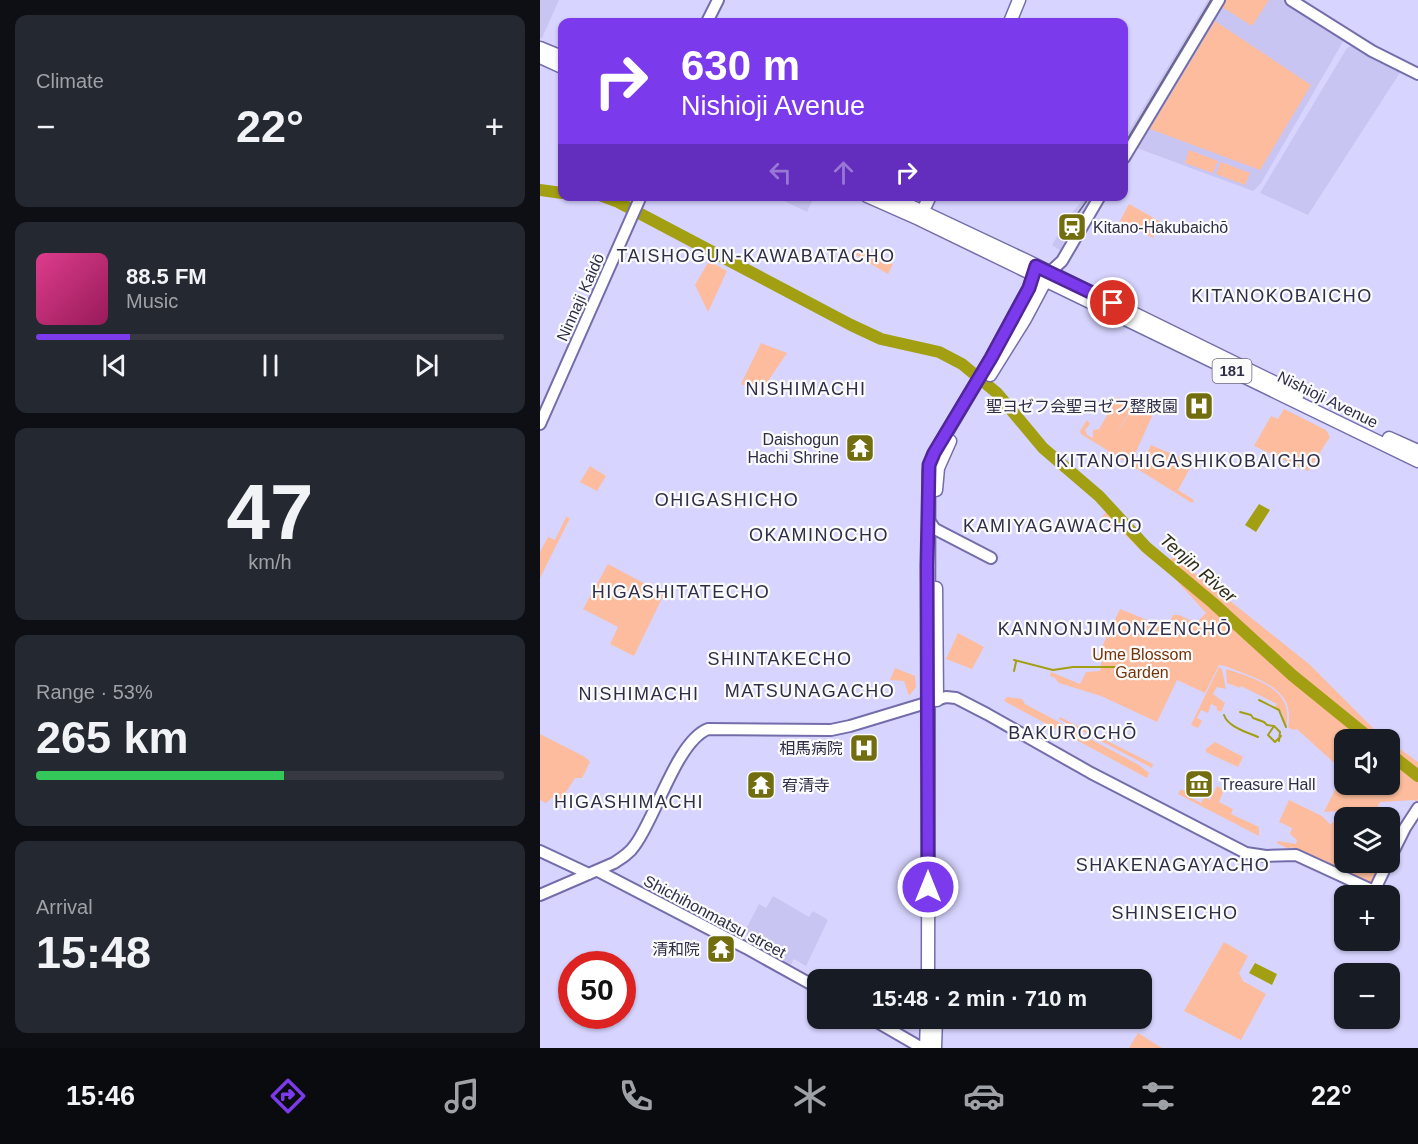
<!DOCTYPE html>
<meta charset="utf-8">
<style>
body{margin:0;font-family:Arial,"Noto Sans JP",sans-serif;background:#242831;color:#f1f3f6;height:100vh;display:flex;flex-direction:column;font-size:22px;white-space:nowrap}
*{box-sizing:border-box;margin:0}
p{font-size:20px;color:#9ea1a6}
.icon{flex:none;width:33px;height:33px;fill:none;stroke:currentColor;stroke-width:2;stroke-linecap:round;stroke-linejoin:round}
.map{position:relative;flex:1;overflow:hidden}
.drawer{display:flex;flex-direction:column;gap:15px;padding:15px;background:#0d0f14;width:540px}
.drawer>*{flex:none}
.guide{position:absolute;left:18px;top:18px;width:570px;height:183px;border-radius:12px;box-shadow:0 2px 4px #0004;background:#7c3aed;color:#fff;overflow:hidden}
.buttons{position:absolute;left:794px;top:729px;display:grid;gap:12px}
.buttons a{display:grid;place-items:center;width:66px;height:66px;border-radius:12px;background:#171b24;box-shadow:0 2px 4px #0004;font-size:30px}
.speed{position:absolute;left:18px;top:951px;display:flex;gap:12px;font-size:30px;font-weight:700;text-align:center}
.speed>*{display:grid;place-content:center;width:78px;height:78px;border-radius:50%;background:#171b24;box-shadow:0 2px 4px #0004;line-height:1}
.speed .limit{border:9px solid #d22;background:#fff;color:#111}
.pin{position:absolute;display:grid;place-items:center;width:51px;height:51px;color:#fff;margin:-26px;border:3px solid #fff;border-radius:50%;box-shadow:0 2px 6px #0007}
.me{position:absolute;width:66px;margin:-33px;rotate:0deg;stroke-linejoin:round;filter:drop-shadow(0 0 4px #0008)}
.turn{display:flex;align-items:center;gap:21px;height:126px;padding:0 24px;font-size:27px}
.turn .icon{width:78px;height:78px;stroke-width:2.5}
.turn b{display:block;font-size:42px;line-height:51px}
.lanes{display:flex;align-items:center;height:57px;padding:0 24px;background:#0003;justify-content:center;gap:30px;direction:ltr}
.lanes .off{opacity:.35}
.big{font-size:45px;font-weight:600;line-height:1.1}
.drawer .tile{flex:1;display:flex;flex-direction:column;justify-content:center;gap:9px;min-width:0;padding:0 21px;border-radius:12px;background:#242831}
.drawer .dial{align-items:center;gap:0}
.dial b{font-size:78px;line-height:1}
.song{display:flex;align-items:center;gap:18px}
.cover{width:72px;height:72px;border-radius:9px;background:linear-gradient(135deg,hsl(330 70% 55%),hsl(330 70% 35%))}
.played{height:6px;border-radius:3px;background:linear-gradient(90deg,#7c3aed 20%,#363941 20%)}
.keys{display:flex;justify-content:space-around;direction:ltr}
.heat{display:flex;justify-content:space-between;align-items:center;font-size:33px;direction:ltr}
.charge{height:9px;border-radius:4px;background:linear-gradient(90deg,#34c759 53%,#363941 0)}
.trip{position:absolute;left:267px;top:969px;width:345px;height:60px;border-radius:12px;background:#171b24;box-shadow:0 2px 4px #0004;font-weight:600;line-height:60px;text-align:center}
.tab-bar{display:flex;height:96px;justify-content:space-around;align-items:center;background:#090b0e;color:#9ea1a6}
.tab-bar .icon{width:42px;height:42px}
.tab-bar .active{color:#7c3aed}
.tab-bar b{font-size:27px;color:#f1f3f6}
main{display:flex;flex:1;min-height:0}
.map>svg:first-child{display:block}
.built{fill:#c8c5f2}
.green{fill:#fcbc9d}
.water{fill:#a39f12}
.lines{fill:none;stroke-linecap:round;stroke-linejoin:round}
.stream{stroke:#a39f12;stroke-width:2}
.river{stroke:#a39f12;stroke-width:12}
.minor-casing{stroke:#736dab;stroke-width:14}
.major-casing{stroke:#736dab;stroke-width:15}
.minor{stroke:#fff;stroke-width:10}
.major{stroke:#fff;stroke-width:12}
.tram{stroke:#686686;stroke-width:1.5}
.route-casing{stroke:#51269a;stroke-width:15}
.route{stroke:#7c3aed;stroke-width:10}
.labels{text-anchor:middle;stroke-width:4.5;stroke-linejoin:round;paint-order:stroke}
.shield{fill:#fbfbfb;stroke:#6c6b7e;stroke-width:1.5}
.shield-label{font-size:15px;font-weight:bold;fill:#2f2d48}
.poi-label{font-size:16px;fill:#2f2d48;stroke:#fbfbfb;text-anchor:end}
.street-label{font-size:16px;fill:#2f2d48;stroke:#fbfbfb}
.park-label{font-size:16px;fill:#743309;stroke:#fbfbfb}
.neighbourhood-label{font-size:18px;letter-spacing:1.5px;fill:#2f2d48;stroke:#fbfbfb}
.water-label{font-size:18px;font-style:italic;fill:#2e2d19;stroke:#fbfbfb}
</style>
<main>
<section class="drawer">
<div class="tile"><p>Climate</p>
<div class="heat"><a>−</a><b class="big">22°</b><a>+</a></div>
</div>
<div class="tile">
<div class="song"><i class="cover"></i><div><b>88.5 FM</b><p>Music</p></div></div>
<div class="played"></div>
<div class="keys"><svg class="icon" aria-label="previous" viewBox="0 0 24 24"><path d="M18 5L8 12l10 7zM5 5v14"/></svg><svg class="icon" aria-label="pause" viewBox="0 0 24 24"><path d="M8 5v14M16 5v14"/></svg><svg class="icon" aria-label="next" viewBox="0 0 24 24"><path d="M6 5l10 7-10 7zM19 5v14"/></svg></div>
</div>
<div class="tile dial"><b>47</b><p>km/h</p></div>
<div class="tile"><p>Range · 53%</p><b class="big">265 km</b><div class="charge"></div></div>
<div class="tile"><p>Arrival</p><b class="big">15:48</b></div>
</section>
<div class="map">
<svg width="878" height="1048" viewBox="0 0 878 1048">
<rect width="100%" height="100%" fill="#d7d5ff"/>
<!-- built -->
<path class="built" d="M0 0H19L2 38H0Z
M668 0H675L584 151V139Z
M684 0H743L804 40 721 183 713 191 594 147Z
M813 45 861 71 768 215 720 193 807 48Z
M236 197H274L267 212Z
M545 197H556L521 251 512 245 530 215Z
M233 896 269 917 273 911 288 920 266 966 254 959 250 966 225 952 228 946 204 933 219 904 226 908Z"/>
<!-- green -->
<path class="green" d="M686 0H729L712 26 682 7Z
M675 21 771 85 720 170 610 129Z
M649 150 678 161 673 173 645 163Z
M681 162 710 173 705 185 676 174Z
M589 204 621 222 613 238 580 221Z
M319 248 345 257 344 260 353 264 348 274 319 257 316 254Z
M169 261 187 271 168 312 155 285Z
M221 343 247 353 220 393 201 384Z
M578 397 593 406 574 438 596 403 614 412 594 456 603 462 611 445 653 463 638 490 654 500 652 503 541 434 540 431 547 420 550 424 545 430 547 435 553 438V430L559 429Z
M744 409 786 430 790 437 768 471 714 446 731 416 738 419Z
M50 466 66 476 57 491 40 482Z
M563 506 622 564 635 557 769 664 834 729 847 739 804 740V772L757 729 753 730 748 727C757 686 713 678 685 666L679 665 665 693 637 680 617 722 561 696 519 683 515 678 510 676 511 672 540 684 546 672 560 671 562 660 557 657 580 609 627 628 633 615H639L656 623 666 613 627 570 608 557 578 528 575 530 562 517 566 512 562 507Z
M26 517 30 518 0 578V552L8 537 15 540Z
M68 564 124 594 94 656 70 644 78 627 43 609Z
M418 633 444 647 432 669 406 659Z
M679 667 682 669 686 689 677 687 673 694 685 703 681 712 677 710V707L671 704 668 713 661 710 657 718 662 721 658 728 651 725Z
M355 668 375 676 376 687 369 696 364 681 350 680Z
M686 669C714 678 755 689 746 726L742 712 735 707 737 704 701 686 700 688 687 683Z
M467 697 482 699 485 704 599 765 609 773 607 778 464 701Z
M520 717 613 764 612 768 519 719Z
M0 734 45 757 50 762 42 778H35L21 800 13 797 6 803 0 800Z
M849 741 878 762V799L876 802 874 800 840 802 833 816 813 810 784 812 804 772V784H849Z
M675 742 703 757 698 767 666 752V749Z
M677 786 684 790 679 802 693 809 691 814 719 827V836L638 794 640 790H650L648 796 661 803 664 797 670 800Z
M749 800 782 816 791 825 795 819 810 817 804 818V862L842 863 832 882 827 884 751 847 749 849 737 843 738 841 756 844 757 840 750 834 752 828 739 822Z
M684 942 708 956 699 973 703 981 726 994 701 1040 644 1011Z
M598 1033 622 1048H589Z"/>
<!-- water -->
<path class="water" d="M719 504 730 510 716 532 705 525Z
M715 963 737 974 732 985 709 973Z"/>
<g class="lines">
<!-- stream -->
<path class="stream" d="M474 660 513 670 533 667H580
M474 671 476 662
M719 700 739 710 746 727
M700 712 711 715 713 718 724 722 727 725 734 726 740 732 739 741
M684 715C688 727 707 732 718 737
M734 726 728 735 735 742 741 736"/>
<!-- river -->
<path class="river" d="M0 190 22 193
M62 196 78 202 311 325 341 339 399 352 422 364 457 393 503 448 559 496 606 547 673 603 752 675 832 740
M849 753 878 776"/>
<!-- minor casing -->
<g class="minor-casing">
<path id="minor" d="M751 0 832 51 878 74
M167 22 178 0
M584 158 679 0
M510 272 522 261 560 196
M0 424 101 196
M388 519 395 529 451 558
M0 851 49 874
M849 860 865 828 878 808
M58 871 206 948 278 988
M0 895 74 863C82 858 90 853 95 845 116 817 137 741 168 729L291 730 310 726 406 697 416 698 447 714 551 773 706 853 726 856 756 855 832 890 836 887 848 862
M330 1018 382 1048"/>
</g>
<!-- major casing -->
<g class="major-casing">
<path id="major" d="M470 22 479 0
M0 48 22 57
M0 57 22 67
M327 196 379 219 878 461
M349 196 485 260 758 394
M380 217 390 196
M450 375 485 319 510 272
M849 438 878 451
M396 490 398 468 410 441
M396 588 397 700
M388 980 389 470 394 454 451 358 489 288 496 266
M386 1048 387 1018
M395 1048 396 1018"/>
</g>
<!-- minor -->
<use href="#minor" class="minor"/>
<!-- major -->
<use href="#major" class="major"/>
<!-- tram -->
<path class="tram" d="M584 145 671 0
M529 226 550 196"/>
</g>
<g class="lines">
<!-- route casing -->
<g class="route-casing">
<path id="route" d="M388 887 387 566 389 465 394 453 451 358 489 288 496 266 573 303"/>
</g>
<!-- route -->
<use href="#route" class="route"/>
</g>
<!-- icons -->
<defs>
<g id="station-square" transform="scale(1.5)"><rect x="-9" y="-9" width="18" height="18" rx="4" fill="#726e0f" stroke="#fbfbfb"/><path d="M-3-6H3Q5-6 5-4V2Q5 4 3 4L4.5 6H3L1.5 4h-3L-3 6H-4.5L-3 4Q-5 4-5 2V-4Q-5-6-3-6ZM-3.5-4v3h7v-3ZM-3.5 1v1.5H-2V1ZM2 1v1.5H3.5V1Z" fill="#fff"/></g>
<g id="hospital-square" transform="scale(1.5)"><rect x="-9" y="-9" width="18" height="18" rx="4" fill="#726e0f" stroke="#fbfbfb"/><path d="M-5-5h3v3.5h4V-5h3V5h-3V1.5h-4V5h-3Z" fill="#fff"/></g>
<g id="temple-square" transform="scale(1.5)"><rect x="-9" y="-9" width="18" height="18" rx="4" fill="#726e0f" stroke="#fbfbfb"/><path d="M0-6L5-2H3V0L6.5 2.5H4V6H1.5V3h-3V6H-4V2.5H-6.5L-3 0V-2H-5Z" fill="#fff"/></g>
<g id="museum-square" transform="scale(1.5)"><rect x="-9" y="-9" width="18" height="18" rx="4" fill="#726e0f" stroke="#fbfbfb"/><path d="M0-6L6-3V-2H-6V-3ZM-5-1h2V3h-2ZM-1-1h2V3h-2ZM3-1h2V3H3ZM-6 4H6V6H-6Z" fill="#fff"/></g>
</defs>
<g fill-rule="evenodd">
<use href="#station-square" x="532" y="227"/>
<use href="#hospital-square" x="659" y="406"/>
<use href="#temple-square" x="320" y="448"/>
<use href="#hospital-square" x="324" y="748"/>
<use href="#museum-square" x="659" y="784"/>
<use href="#temple-square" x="221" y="785"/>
<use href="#temple-square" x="181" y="949"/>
</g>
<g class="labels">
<!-- shield labels -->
<rect class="shield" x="672.5" y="359" width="39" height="24" rx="4.5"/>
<g class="shield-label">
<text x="692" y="376">181</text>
</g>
<!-- poi labels -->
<g class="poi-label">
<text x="553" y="233" text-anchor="start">Kitano-Hakubaichō</text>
<text x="638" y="412">聖ヨゼフ会聖ヨゼフ整肢園</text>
<text x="299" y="445">Daishogun<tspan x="299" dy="18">Hachi Shrine</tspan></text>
<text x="303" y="754">相馬病院</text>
<text x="680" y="790" text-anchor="start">Treasure Hall</text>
<text x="242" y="791" text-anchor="start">宥清寺</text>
<text x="160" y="955">清和院</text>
</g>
<!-- street labels -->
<g class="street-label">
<text transform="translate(40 297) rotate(-66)" y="6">Ninnaji Kaidō</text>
<text transform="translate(788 399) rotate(26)" y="6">Nishioji Avenue</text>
<text transform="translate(175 916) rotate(28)" y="6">Shichihonmatsu street</text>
</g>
<!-- park labels -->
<g class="park-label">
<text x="602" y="660">Ume Blossom<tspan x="602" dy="18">Garden</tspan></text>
</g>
<!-- neighbourhood labels -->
<g class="neighbourhood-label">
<text x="216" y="262">TAISHOGUN-KAWABATACHO</text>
<text x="742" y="302">KITANOKOBAICHO</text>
<text x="266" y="395">NISHIMACHI</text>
<text x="649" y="467">KITANOHIGASHIKOBAICHO</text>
<text x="187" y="506">OHIGASHICHO</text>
<text x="513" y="532">KAMIYAGAWACHO</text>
<text x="279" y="541">OKAMINOCHO</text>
<text x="141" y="598">HIGASHITATECHO</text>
<text x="575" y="635">KANNONJIMONZENCHŌ</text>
<text x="240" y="665">SHINTAKECHO</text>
<text x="270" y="697">MATSUNAGACHO</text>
<text x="99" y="700">NISHIMACHI</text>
<text x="533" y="739">BAKUROCHŌ</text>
<text x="89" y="808">HIGASHIMACHI</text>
<text x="633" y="871">SHAKENAGAYACHO</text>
<text x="635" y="919">SHINSEICHO</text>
</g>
<!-- water labels -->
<g class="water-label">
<text transform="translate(658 568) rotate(41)" y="6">Tenjin River</text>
</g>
</g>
</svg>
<div class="buttons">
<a><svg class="icon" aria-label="sound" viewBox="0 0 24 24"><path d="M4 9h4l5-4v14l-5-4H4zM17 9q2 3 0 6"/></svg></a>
<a><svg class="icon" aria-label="layers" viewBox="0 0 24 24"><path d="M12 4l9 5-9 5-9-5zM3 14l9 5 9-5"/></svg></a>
<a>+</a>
<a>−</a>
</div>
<div class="speed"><div class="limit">50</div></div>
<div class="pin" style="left:573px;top:303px;background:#d93025"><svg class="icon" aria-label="arrive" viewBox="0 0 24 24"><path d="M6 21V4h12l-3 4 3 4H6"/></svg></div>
<svg class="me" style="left:388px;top:887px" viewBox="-20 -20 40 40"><circle r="17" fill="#7c3aed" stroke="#fff" stroke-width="3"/><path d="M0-11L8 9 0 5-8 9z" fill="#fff"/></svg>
<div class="trip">15:48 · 2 min · 710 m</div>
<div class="guide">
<div class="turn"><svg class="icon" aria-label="right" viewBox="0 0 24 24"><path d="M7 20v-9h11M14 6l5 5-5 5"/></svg><div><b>630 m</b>Nishioji Avenue</div></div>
<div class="lanes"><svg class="icon off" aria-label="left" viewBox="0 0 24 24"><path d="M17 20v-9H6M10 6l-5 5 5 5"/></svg><svg class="icon off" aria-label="ahead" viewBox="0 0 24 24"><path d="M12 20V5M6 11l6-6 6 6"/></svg><svg class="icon" aria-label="right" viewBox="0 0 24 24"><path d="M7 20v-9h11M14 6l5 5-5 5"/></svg></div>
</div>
</div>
</main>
<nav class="tab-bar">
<b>15:46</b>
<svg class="icon active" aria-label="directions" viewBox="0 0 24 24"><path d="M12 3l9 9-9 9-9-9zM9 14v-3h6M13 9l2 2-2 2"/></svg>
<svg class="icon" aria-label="music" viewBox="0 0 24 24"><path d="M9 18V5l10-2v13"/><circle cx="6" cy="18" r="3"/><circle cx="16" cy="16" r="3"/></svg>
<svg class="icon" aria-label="phone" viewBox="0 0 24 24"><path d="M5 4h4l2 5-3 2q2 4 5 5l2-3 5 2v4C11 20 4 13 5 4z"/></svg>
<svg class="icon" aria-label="climate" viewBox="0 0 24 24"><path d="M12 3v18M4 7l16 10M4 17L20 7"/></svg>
<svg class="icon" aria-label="car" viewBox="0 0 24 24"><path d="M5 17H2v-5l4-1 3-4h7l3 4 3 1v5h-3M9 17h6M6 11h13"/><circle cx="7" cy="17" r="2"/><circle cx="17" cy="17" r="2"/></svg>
<svg class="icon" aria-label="filters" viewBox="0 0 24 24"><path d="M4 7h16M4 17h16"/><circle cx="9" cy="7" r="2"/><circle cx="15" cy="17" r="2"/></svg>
<b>22°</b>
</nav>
